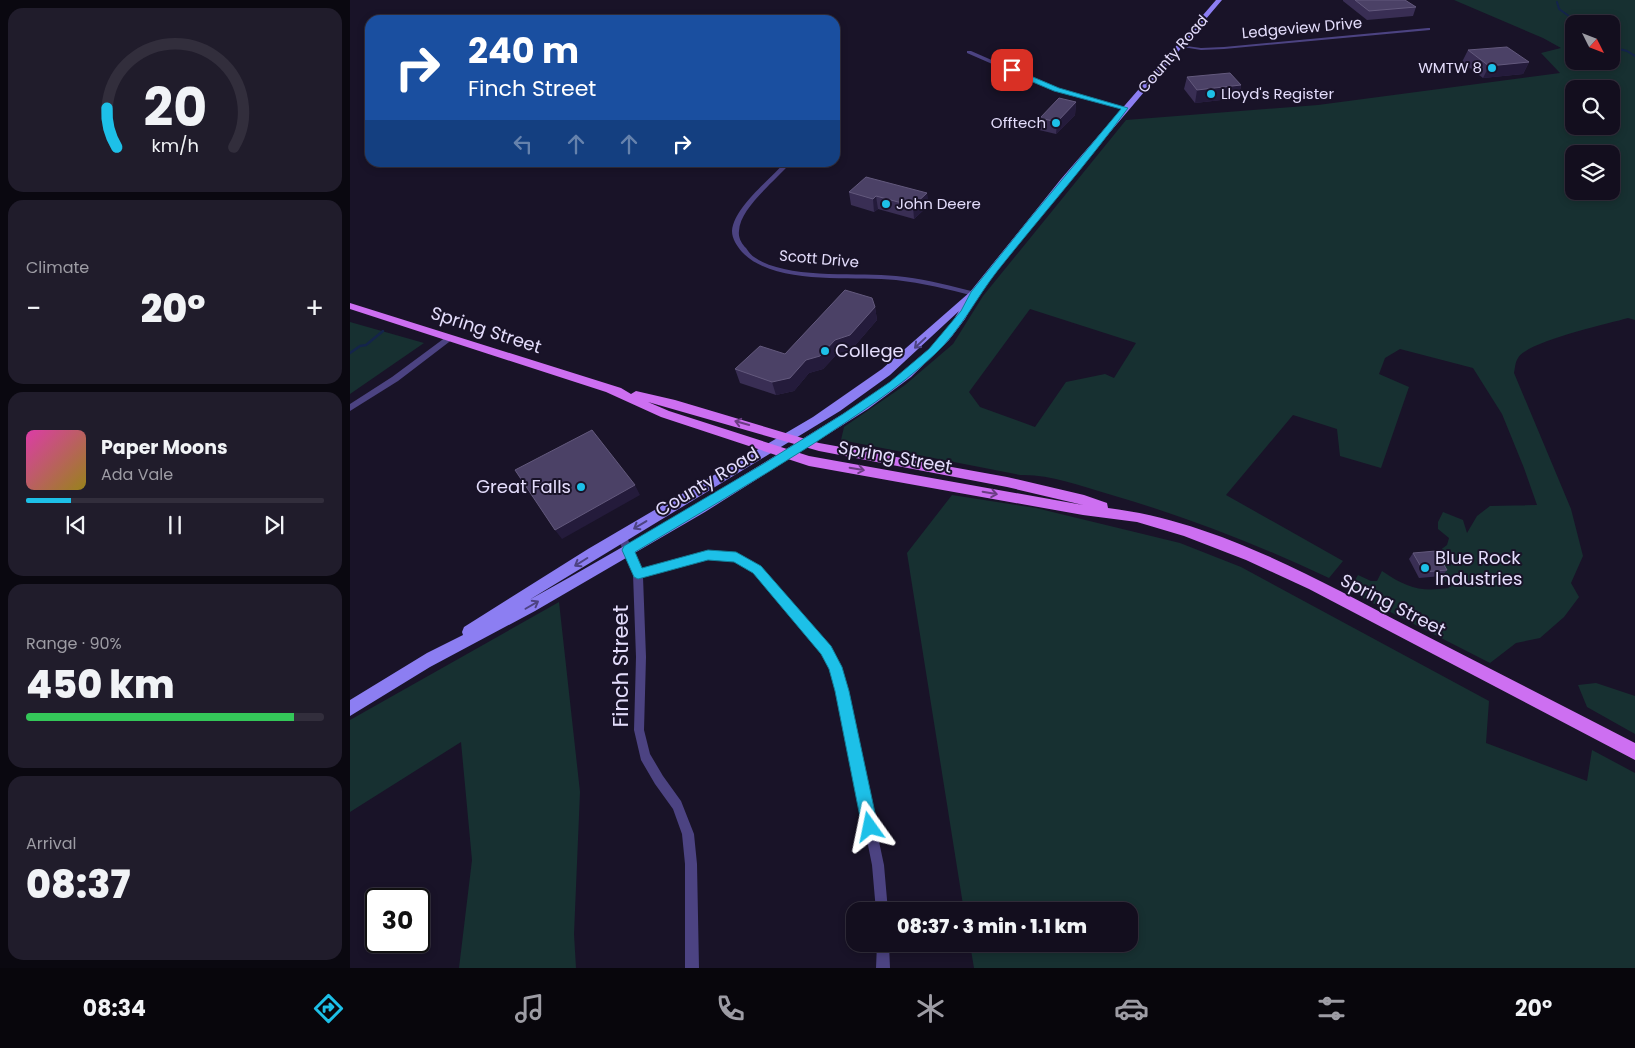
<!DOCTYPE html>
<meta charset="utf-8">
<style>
body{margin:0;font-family:Poppins,sans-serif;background:#201c2b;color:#f1f3f6;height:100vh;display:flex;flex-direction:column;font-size:19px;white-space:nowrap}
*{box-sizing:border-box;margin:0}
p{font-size:16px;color:#9d9ca4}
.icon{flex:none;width:28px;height:28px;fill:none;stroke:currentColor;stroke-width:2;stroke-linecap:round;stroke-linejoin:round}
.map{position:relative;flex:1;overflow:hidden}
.panel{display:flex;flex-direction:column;gap:8px;padding:8px;background:#0a0810;width:350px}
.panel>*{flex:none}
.banner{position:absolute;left:15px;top:15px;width:475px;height:152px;border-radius:15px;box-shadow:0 2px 8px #0003,0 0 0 1px #322e3c;background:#1a4fa0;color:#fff;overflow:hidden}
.needle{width:32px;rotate:132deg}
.buttons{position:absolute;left:1215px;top:15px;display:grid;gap:10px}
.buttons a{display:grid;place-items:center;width:55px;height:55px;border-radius:10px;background:#130e1e;box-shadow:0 2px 8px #0003,0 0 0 1px #322e3c;font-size:25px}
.speed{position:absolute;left:15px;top:888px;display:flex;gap:10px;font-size:25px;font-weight:700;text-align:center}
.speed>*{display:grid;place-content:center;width:65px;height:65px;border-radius:50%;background:#130e1e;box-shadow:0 2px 8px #0003,0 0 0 1px #322e3c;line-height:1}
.speed .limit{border:2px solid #111;border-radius:8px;background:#fff;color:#111}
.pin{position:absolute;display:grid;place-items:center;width:42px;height:42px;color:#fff;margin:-21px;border-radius:10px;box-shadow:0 2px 8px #0006}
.me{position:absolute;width:55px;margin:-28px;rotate:348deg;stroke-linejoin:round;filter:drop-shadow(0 0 4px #0008)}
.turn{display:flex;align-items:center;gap:18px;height:105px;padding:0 20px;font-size:22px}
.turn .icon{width:65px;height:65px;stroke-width:2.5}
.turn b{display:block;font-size:35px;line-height:42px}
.lanes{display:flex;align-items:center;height:48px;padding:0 20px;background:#0003;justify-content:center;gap:25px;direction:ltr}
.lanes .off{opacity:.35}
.big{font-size:38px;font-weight:800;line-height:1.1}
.panel .widget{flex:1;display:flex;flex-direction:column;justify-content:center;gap:8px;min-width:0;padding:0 18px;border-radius:15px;background:#201c2b}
.panel .dial{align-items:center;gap:0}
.dial svg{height:130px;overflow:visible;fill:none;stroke:#322e3c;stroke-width:7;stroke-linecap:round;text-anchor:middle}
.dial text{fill:#f1f3f6;stroke:none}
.song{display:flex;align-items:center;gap:15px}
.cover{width:60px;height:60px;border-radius:8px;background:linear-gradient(135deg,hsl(320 70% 55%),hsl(50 70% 35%))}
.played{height:5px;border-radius:2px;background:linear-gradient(90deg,#1dc0e8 15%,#322e3c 15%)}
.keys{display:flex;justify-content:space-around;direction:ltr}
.heat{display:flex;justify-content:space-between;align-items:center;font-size:28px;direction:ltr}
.charge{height:8px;border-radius:4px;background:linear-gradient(90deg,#34c759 90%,#322e3c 0)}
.trip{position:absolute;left:496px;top:902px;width:292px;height:50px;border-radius:15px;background:#130e1e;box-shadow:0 2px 8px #0003,0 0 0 1px #322e3c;font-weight:800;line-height:50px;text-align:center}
.dock{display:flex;height:80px;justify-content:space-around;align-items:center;background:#08060c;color:#9d9ca4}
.dock .icon{width:35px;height:35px}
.dock .current{color:#1dc0e8}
.dock b{font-size:22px;color:#f1f3f6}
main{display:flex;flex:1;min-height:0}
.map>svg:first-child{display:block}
.green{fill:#173031;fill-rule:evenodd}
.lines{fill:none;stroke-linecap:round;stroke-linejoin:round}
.stream-far1{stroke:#14244b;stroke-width:2}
.stream{stroke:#14244b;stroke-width:2.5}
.street{fill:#4c4382;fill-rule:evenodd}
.secondary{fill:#8c7ef2;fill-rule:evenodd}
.primary{fill:#cd6ff1;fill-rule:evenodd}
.wall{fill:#392e54}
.shaded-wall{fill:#241b3b}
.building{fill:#4b4166;stroke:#63597d}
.oneway{stroke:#4d4383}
.oneway2{stroke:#6a3c82}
.route{fill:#1dc0e8;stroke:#137d97}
.poi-dot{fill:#1dc0e8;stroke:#191328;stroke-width:2}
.labels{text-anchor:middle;stroke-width:4;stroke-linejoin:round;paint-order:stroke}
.far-street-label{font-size:15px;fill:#e4ddfc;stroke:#191328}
.far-poi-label{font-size:15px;fill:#e4ddfc;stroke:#191328;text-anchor:end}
.street-label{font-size:18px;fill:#e4ddfc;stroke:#191328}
.poi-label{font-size:18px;fill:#e4ddfc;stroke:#191328;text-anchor:start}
.near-street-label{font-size:21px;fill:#e4ddfc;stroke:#191328}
</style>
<main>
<section class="panel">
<div class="widget dial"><svg viewBox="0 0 100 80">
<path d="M14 69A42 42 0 1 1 86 69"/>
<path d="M14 69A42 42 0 0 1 8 45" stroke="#1dc0e8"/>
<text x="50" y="56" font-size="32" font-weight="700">20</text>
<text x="50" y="72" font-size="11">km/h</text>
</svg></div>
<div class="widget"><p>Climate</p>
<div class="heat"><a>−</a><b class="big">20°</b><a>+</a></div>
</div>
<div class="widget">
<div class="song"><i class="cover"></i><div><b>Paper Moons</b><p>Ada Vale</p></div></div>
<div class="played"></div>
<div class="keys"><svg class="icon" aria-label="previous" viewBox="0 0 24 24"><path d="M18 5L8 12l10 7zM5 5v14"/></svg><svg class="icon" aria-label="pause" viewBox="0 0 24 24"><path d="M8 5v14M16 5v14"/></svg><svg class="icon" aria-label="next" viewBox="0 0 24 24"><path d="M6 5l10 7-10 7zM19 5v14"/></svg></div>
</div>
<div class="widget"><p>Range · 90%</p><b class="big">450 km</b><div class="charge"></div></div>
<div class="widget"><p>Arrival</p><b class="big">08:37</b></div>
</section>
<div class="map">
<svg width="1285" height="968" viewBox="0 0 1285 968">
<rect width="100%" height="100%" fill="#191328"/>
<!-- green -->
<path class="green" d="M1104 0H1285V320L1278 318C1257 324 1178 341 1168 358 1165 362 1165 369 1164 373L1221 509 1233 556 1221 583 1229 597 1214 617 1190 638 1166 643 1140 663 1009 596 1004 590 1005 580 1008 575 1021 581H1027L1032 571C1057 588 1070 592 1099 588L1081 557 1097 545 1099 538 1088 529V522L1093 512 1113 520 1117 533 1127 516 1140 506 1187 505 1174 468 1152 414 1123 368 1050 349 1035 358 1029 374 1059 387 1031 468 990 456 987 429 943 415 876 495 993 561 979 578C907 544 832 515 755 493 728 485 699 474 670 475L491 440 494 427 555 385 603 344 633 296 776 120 968 105 1210 73 1191 53 1211 48 1193 38ZM1224 24H1261V61H1224ZM1224 89H1261V126H1224ZM1224 154H1261V191H1224ZM680 309 786 343 764 378 755 374 716 382 685 427 630 407 619 392Z
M0 322 74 343 0 394Z
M602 495 686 508 830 543 891 567 1139 701 1136 743 1237 781 1242 750 1285 773V968H624L620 944H780V911H614L557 553Z
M209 602 230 792 224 934 226 968H109L122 860 111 742 0 812V720Z
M1246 683 1285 696V734L1237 707 1228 685Z"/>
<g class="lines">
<!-- stream-far1 -->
<path class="stream-far1" d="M1207 2 1209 9 1230 24
M1261 47 1277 51 1285 56"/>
<!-- stream -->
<path class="stream" d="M0 353 10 346 16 345 33 331"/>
<!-- street -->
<path class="street" d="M1078 28H1080V30L874 49 851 50 827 46 829 45 851 48 874 47Z
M617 51H621L708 89 778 108 775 110 704 91 617 53Z
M57 162C71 162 89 160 101 166L98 168Z
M435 162H441C426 181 390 207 389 231 388 238 392 244 396 248 398 251 401 255 404 257 436 280 507 272 546 276 570 278 593 284 617 290L626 292V296H624C598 289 572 283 546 280 502 276 424 286 392 252 387 246 382 239 382 231 384 207 419 181 435 162Z
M96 337H102L103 339 48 381 0 411V404L42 377Z
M272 532 275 533 291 569 358 551 389 554 410 567 480 647 490 667 497 691 534 865 538 911H526L522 865 487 691 480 668 472 653 404 573 384 561 358 559 293 577 296 657 294 730 300 754 313 776 331 801 344 834 347 864 349 968H335V864L332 834 323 809 305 784 291 760 284 730 286 657 283 574 267 536 269 533Z
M527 944H539L540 968H526Z"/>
<!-- secondary -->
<path class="secondary" d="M866 0H872L717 183 628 295 615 319 599 340 561 377 518 409 355 512 185 611 80 667 0 716V700L77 653 113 635 112 632 114 627 238 549 463 417 532 369 620 292 711 179ZM609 311C576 369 501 408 446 443 358 498 269 550 179 600L490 411 540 375Z"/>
<!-- primary -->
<path class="primary" d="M0 303 271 388 281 394 286 391 325 400 469 443 657 477 734 495 757 503 758 508C865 521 965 578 1059 627 1134 666 1210 704 1285 743V760L959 589 896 560 834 536 787 522 733 515 459 466 311 417 256 392 0 309ZM298 402 469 451 657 487 733 505 459 456 319 411Z"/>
</g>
<!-- wall -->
<path class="wall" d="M993 0H1055L1066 7 1063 16 1017 20 993 1Z
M1118 50 1179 62 1173 74 1133 78 1112 62Z
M837 77 891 85 889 98 845 103 834 89Z
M726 102 725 115 706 134 689 130 690 118Z
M499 192 577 193 578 206 564 219 528 209 524 212 501 205Z
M525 307 527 320 502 349 488 353 473 369 459 373 444 391 426 395 390 383 385 369 435 354Z
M1063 553 1097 570 1092 576 1069 578 1059 559Z"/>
<!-- shaded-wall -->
<path class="shaded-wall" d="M1179 62 1173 74 1133 78 1139 66Z
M891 85 889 98 845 103 847 90Z
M726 102 725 115 706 134 707 122Z
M577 193 578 206 564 219 563 206Z
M526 196 528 209 524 212 523 199Z
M525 307 527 320 502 349 488 353 473 369 459 373 444 391 426 395 422 382 485 340Z
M285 485 290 495 212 539 205 530Z"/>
<!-- building -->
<path class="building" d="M1005 0H1055L1066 7 1019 11Z
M1157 47 1179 62 1139 66 1118 50Z
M880 73 891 85 847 90 837 77Z
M709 98 726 102 707 122 690 118Z
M516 177 577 193 563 206 526 196 523 199 499 192Z
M495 290 522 298 525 307 500 335 485 340 470 356 456 360 440 378 422 382 385 369 410 346 435 354Z
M242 430 285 485 205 530 165 470Z
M1086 551 1097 570 1074 572 1063 553Z"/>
<!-- one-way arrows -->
<defs><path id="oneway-shaft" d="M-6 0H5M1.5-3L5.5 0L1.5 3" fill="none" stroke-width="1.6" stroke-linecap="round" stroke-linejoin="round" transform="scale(1.25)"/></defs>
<g class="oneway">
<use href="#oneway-shaft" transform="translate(570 343) rotate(137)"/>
<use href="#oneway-shaft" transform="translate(290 525) rotate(149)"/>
<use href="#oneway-shaft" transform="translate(231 562) rotate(148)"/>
<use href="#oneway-shaft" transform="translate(182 605) rotate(-30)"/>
</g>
<g class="oneway2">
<use href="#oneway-shaft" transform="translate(392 423) rotate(-164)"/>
<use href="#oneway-shaft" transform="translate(507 469) rotate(10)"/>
<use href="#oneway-shaft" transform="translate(640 493) rotate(10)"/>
</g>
<!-- route -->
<path class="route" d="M659 69H664L709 88 778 108C737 164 691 216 648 270 626 298 611 330 585 354 548 389 505 416 463 444 405 481 345 516 285 552L292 568 358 550 386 552 411 566 481 646 492 667 499 691 528 827 525 832 520 835 514 832 512 827 485 691 479 669 471 654 403 573 384 562 358 560 288 579 284 577 272 550 274 546 413 464 493 414 540 382 579 349 611 311 621 292 681 217 771 109 704 91 659 72Z"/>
<!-- markers -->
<g class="poi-dot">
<circle cx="1142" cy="68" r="5"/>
<circle cx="861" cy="94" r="5"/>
<circle cx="706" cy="123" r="5"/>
<circle cx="536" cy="204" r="5"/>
<circle cx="475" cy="351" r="5"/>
<circle cx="231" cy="487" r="5"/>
<circle cx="1075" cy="568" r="5"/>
</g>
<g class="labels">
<!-- far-street labels -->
<g class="far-street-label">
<text transform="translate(952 28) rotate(-5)" y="5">Ledgeview Drive</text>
<text transform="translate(823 54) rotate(-49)" y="5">County Road</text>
<text transform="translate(469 259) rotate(5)" y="5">Scott Drive</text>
</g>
<!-- far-poi labels -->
<g class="far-poi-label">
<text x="1132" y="73">WMTW 8</text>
<text x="871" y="99" text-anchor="start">Lloyd's Register</text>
<text x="696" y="128">Offtech</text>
<text x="546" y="209" text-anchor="start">John Deere</text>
</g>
<!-- street labels -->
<g class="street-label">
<text transform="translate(136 330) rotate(18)" y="6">Spring Street</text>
<text transform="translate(545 457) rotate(10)" y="6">Spring Street</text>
<text transform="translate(357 482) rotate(-31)" y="6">County Road</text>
<text transform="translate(1043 605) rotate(27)" y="6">Spring Street</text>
</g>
<!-- poi labels -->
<g class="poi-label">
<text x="485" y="357">College</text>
<text x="221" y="493" text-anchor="end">Great Falls</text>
<text x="1085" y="564">Blue Rock<tspan x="1085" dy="21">Industries</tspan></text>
</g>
<!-- near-street labels -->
<g class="near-street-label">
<text transform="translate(271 666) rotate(-90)" y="7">Finch Street</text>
</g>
</g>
</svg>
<div class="buttons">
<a><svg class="needle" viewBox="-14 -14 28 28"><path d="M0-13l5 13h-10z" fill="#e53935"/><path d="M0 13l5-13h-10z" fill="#9d9ca4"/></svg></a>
<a><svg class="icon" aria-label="search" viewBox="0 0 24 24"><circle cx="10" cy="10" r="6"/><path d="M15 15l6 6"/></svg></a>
<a><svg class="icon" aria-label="layers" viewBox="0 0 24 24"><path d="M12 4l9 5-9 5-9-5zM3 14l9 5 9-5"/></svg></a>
</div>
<div class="speed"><div class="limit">30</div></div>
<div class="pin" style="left:662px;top:70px;background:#d93025"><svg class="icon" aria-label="arrive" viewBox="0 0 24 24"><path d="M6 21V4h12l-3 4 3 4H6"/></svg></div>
<svg class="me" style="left:520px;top:827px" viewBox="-20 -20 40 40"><path d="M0-17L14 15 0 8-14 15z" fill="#1dc0e8" stroke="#fff" stroke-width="4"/></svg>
<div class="trip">08:37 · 3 min · 1.1 km</div>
<div class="banner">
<div class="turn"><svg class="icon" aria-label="right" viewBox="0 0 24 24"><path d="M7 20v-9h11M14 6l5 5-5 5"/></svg><div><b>240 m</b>Finch Street</div></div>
<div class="lanes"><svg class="icon off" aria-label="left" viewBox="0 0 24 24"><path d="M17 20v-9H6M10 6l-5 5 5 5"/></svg><svg class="icon off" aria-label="ahead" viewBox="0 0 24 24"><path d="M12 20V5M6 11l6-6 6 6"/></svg><svg class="icon off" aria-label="ahead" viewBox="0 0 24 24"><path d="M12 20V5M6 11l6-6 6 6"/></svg><svg class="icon" aria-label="right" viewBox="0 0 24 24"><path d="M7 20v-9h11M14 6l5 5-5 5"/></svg></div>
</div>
</div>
</main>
<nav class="dock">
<b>08:34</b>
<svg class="icon current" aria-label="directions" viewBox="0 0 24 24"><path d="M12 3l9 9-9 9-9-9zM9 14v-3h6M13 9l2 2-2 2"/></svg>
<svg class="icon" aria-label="music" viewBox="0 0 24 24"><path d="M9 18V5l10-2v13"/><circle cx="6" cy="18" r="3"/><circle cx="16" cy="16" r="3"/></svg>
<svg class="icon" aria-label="phone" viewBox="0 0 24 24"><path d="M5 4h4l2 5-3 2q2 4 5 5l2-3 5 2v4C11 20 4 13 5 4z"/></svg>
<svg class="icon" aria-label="climate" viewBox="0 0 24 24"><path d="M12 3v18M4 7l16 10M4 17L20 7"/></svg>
<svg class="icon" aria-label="car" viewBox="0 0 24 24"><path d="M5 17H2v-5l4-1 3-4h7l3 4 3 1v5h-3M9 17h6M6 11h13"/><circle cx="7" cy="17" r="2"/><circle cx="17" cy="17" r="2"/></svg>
<svg class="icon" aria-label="filters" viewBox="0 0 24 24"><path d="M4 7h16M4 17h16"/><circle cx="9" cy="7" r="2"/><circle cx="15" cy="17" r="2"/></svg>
<b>20°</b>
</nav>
